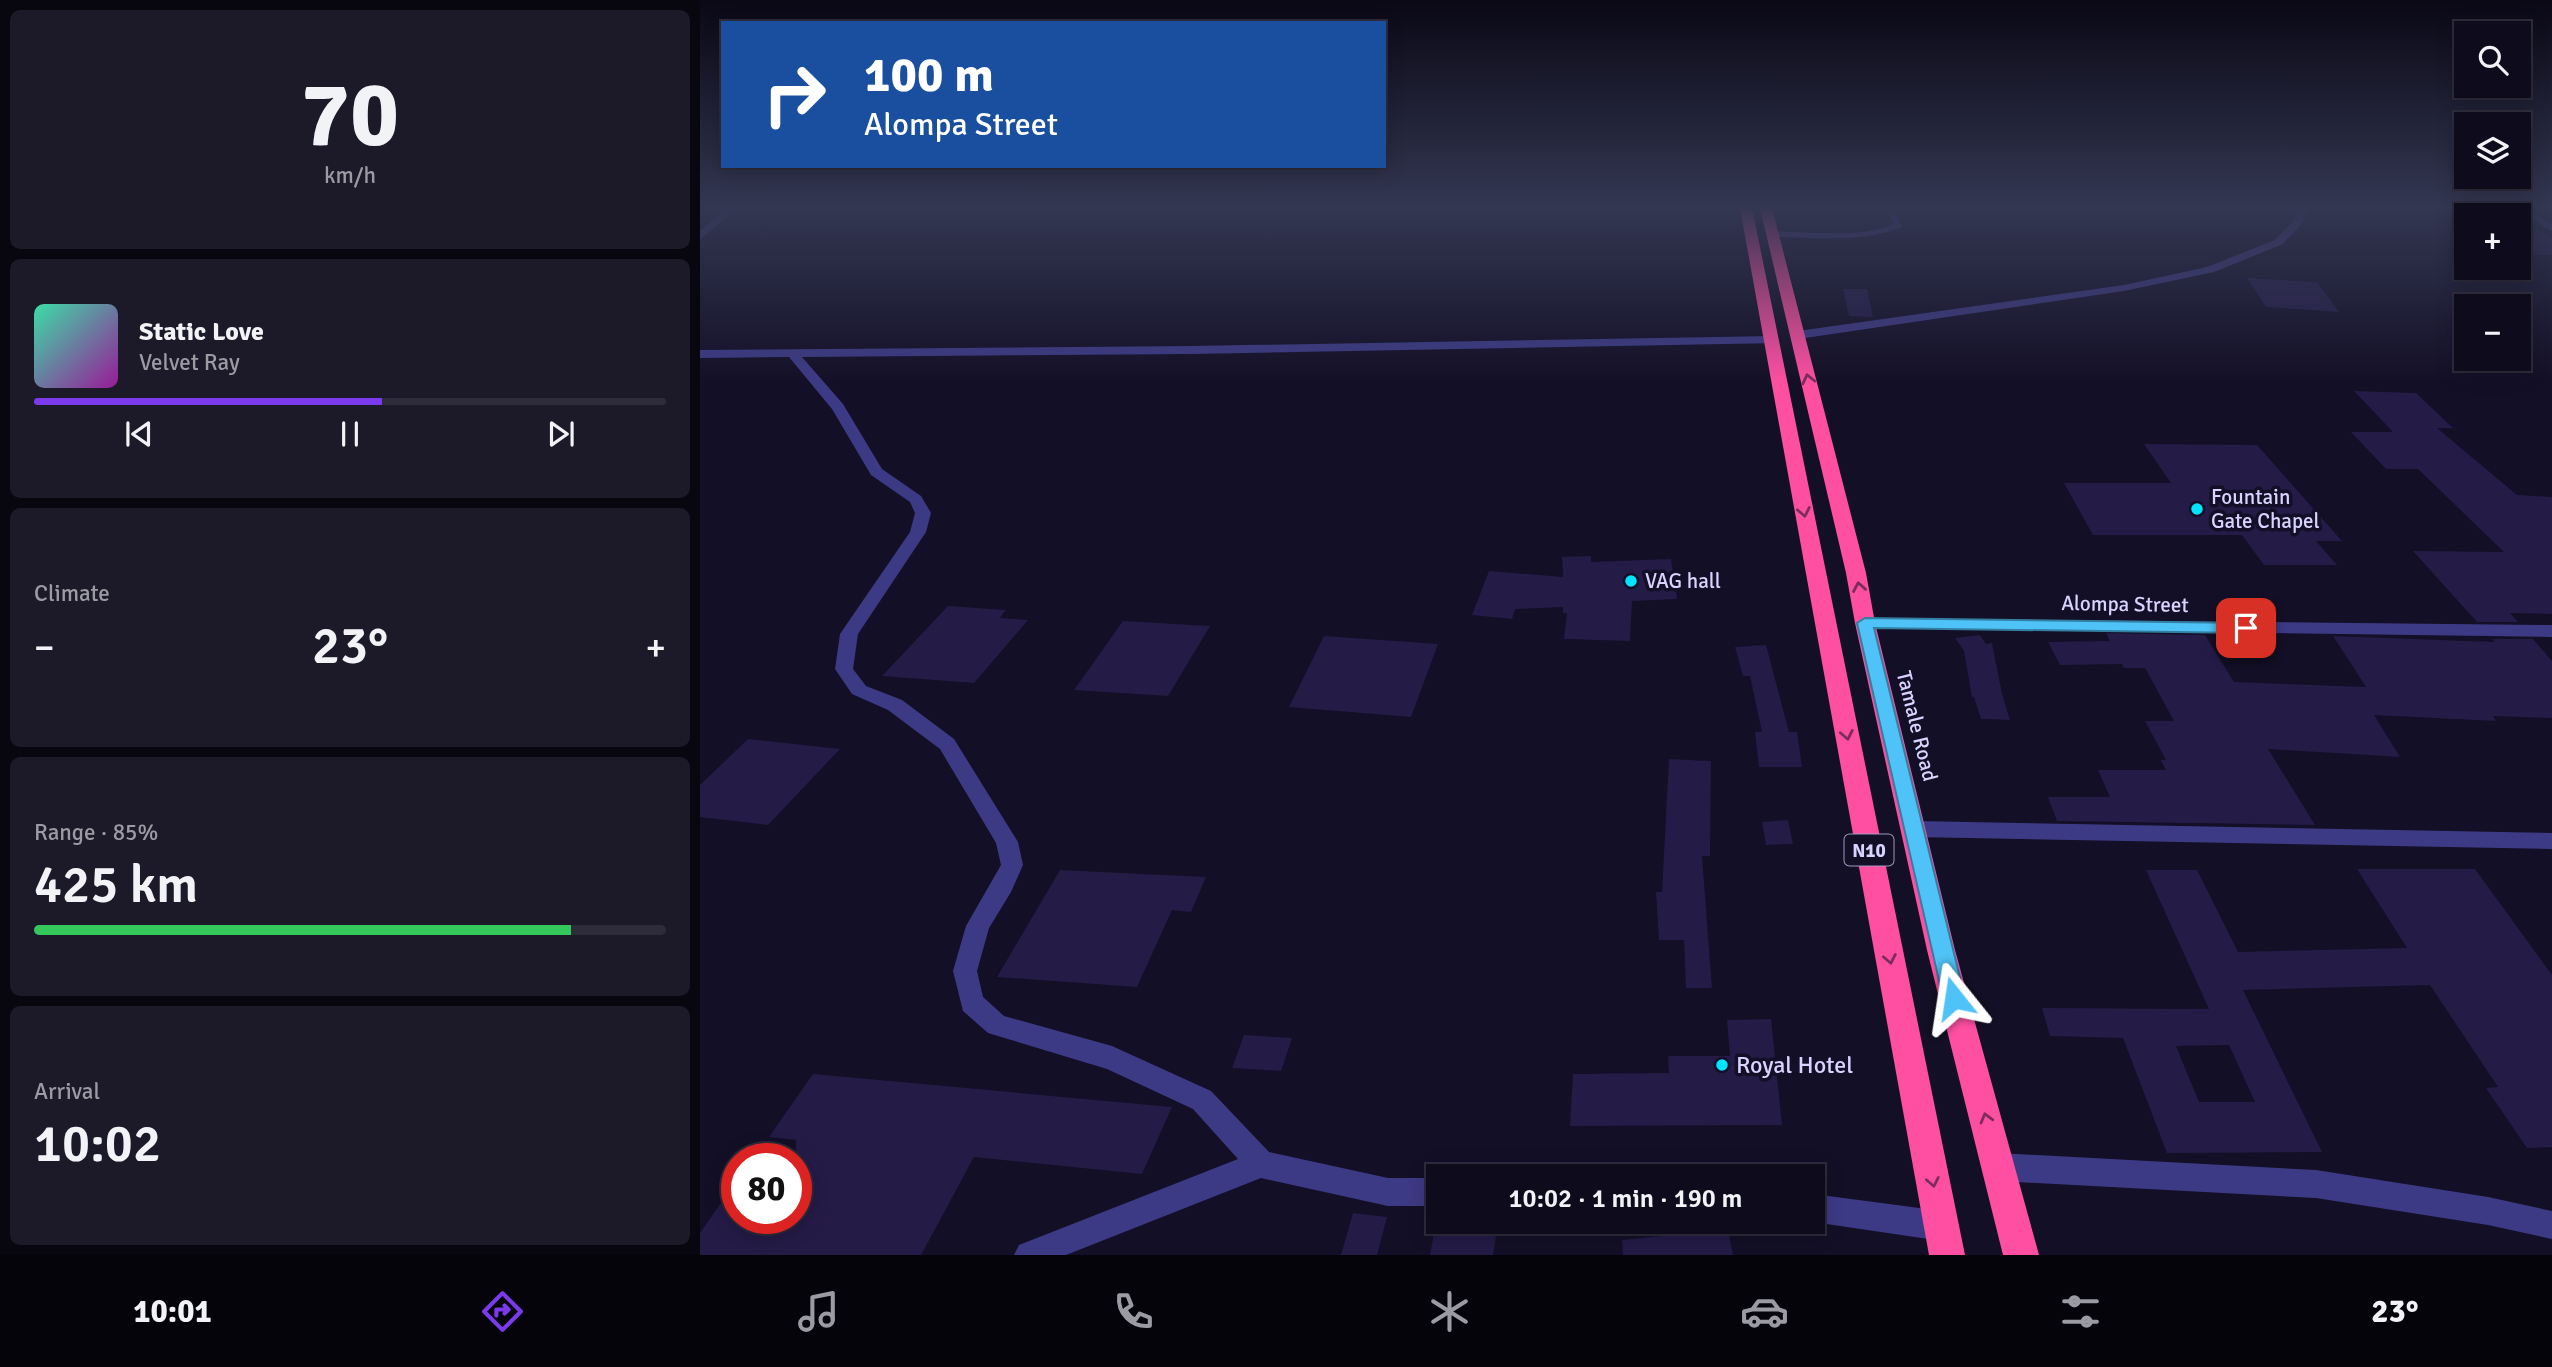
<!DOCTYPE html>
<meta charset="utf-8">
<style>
body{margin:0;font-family:Signika,sans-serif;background:#1c1929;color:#f1f3f6;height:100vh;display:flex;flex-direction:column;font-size:26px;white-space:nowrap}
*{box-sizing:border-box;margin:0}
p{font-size:23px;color:#9b9ba3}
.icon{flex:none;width:38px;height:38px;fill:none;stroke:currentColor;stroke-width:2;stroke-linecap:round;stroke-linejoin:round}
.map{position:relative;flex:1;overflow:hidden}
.side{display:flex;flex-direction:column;gap:10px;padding:10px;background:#08060f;width:700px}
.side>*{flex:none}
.top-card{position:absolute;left:21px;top:21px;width:665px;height:147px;border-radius:0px;box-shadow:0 4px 18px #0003,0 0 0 2px #2e2b3b;background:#1a4fa0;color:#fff;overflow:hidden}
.tools{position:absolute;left:1754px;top:21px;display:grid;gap:14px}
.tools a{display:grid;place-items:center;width:77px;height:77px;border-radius:0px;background:#0e0b1c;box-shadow:0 4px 18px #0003,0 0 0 2px #2e2b3b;font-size:35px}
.speed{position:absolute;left:21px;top:1143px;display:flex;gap:14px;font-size:35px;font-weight:700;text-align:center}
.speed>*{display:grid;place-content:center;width:91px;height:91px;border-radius:50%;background:#0e0b1c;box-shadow:0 4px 18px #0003,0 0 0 2px #2e2b3b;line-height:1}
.speed .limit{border:10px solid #d22;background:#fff;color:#111}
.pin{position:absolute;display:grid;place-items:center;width:60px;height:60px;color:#fff;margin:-30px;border-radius:14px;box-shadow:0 4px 10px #0006}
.me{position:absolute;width:77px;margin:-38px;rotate:345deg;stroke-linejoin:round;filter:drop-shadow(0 0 5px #0008)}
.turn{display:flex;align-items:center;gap:24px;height:147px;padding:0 28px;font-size:32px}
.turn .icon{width:91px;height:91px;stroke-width:2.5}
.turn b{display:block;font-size:49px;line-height:60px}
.big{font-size:52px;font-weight:600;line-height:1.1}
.side .tile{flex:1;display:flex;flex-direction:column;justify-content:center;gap:10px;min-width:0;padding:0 24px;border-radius:10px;background:#1c1929}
.side .dial{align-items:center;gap:0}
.dial b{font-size:91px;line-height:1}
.song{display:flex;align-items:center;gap:21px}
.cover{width:84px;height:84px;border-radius:10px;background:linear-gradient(135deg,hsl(160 70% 55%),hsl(300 70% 35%))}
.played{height:7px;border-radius:4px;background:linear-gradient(90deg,#7c3aed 55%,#2e2b3b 55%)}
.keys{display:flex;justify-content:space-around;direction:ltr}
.heat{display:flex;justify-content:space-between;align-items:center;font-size:38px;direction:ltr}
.charge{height:10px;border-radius:5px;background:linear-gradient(90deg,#34c759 85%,#2e2b3b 0)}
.trip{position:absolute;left:726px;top:1164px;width:399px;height:70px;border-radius:0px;background:#0e0b1c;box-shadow:0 4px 18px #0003,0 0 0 2px #2e2b3b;font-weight:600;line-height:70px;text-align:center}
.menu{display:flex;height:112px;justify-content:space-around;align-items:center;background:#06040b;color:#9b9ba3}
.menu .icon{width:49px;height:49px}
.menu .selected{color:#7c3aed}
.menu b{font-size:32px;color:#f1f3f6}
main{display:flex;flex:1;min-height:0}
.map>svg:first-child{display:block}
.building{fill:#241b47;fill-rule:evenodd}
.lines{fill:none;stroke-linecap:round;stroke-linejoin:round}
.lane{fill:#3d3a85;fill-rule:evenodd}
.street{fill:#3d3a85;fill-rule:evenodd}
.highway{fill:#ff4fa3;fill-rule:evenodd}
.oneway{stroke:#7d2c5e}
.route{fill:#4fc3f7;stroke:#337fa1;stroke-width:2}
.poi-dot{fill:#00e5ff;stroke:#130f26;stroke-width:2.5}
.labels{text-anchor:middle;stroke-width:7;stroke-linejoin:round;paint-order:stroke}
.shield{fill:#130f26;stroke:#9e99be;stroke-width:2}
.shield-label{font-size:19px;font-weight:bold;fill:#d9d4ff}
.poi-label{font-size:21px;fill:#d9d4ff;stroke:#130f26;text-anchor:start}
.street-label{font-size:21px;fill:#d9d4ff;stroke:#130f26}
.near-poi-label{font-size:24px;fill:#d9d4ff;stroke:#130f26;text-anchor:start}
</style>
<main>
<section class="side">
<div class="tile dial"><b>70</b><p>km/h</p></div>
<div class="tile">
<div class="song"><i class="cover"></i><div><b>Static Love</b><p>Velvet Ray</p></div></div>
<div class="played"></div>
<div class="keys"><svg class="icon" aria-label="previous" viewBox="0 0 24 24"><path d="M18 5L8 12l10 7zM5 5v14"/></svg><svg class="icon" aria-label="pause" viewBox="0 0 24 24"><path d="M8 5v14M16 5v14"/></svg><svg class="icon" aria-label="next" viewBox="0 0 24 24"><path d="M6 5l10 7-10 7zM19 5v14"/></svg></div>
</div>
<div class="tile"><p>Climate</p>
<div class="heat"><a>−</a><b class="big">23°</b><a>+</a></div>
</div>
<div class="tile"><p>Range · 85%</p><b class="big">425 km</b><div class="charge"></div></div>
<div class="tile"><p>Arrival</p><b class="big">10:02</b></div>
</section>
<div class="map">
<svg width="1852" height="1255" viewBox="0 0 1852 1255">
<rect width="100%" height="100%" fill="#130f26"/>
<!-- building -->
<path class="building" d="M1818 220 1852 238V255H1818Z
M1547 278 1617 282 1639 312 1566 307Z
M1143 289H1167L1173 317 1149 316Z
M1654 391 1716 393 1753 428H1737L1817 495 1852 497V614L1810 613 1818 622H1777L1713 551 1804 552 1718 469H1686L1651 432H1693Z
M1444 444 1557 445 1642 541H1616L1637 565H1564L1542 535H1393L1364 483H1471Z
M891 556V562L971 559 977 599 932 601 930 641 864 639 867 613H863V607L815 609 812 619 772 615 789 571 863 577 862 557Z
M248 606 306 610 300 618 328 620 274 683 182 676Z
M423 621 510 626 468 696 374 690Z
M1406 633 1505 635 1534 682 1666 687 1633 636 1795 642 1792 639H1833L1852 661V718L1793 716 1796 721 1674 715 1700 757 1568 749 1615 825 1357 821 1348 797H1410L1398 770H1466L1461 760H1466L1445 721H1474L1445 668H1424L1422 664 1360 665 1348 642 1410 641Z
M1280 635 1286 644 1292 643 1302 694 1310 720 1281 719 1274 697H1272L1264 651 1255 638Z
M624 636 738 644 711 717 589 707Z
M1066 645 1089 732H1097L1102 767H1059L1055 732H1062L1050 676H1043L1035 647Z
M48 739 140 749 68 825 0 817V785Z
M969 759 1011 761 1010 856H1002L1012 988H986L984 940H959L956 892H962Z
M1088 820 1093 844 1066 845 1062 822Z
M1657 869H1775L1852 975V1147L1827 1148 1786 1088 1798 1087 1730 985 1543 990 1622 1152 1467 1153 1423 1038 1350 1036 1342 1008 1509 1009 1446 870H1497L1538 952 1707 948ZM1529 1045 1555 1102H1499L1476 1046Z
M360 870 506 877 491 912 472 910 437 987 297 977Z
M1071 1019 1082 1125 870 1126 873 1074 969 1073 968 1056H1030L1027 1020Z
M544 1035 592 1038 581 1071 532 1068Z
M113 1074 472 1107 442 1174 274 1157 221 1255H0V1233L37 1180V1218H96V1140L69 1137Z
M653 1213 687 1217 677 1255H641Z
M736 1222 798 1224 793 1255H730Z
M1028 1229 1033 1255H923L922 1240Z"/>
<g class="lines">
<!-- lane -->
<path class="lane" d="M1186 208H1194L1202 227C1163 243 1116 237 1074 237L1070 234 1074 231C1112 232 1158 239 1194 224Z"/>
<!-- street -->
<path class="street" d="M28 208H38L0 239V231Z
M1597 208H1607L1604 221 1583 244 1514 272 1424 291 1098 339 1092 335 1098 331 1424 285 1507 267 1575 240 1594 220Z
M1814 208H1825L1852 224V231Z
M1074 336 1078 337V343L491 354 102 357 143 404 182 469 221 496 231 513 226 532 158 634 153 669 166 686 202 700 254 739 318 842 323 865 311 892 289 928 277 971 283 997 304 1016 412 1046 511 1091 569 1152 688 1178H738V1206H688L561 1178 366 1255H314L319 1245 538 1159 493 1109 407 1069 288 1033 263 1011 253 971 266 926 301 865 296 843 240 749 188 710 152 694 135 669 140 634 210 532 215 513 210 502 171 475 132 409 89 357 0 358V350L491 346Z
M1165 618 1852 625V637L1159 627 1156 623 1159 619Z
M1215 821 1852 833V849L1215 837 1207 835 1204 829 1207 823Z
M1298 1153 1616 1170 1788 1197 1852 1211V1239L1788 1225 1616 1198 1298 1181 1288 1177 1284 1167 1288 1157Z
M1113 1194 1242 1211 1252 1216 1257 1226 1252 1236 1242 1241 1113 1222Z"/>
<!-- highway -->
<path class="highway" d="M1040 208H1052L1265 1255H1229Z
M1060 208H1072L1166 573 1175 623 1255 950 1339 1255H1303L1227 950 1155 623 1146 573Z"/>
</g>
<!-- one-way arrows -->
<defs><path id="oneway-chevron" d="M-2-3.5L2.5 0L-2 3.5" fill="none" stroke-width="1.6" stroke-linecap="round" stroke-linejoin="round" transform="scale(1.75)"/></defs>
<g class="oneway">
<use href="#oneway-chevron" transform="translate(1108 379) rotate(-103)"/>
<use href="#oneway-chevron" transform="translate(1104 512) rotate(79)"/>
<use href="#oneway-chevron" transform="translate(1159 587) rotate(-100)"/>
<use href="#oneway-chevron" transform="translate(1147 735) rotate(79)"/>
<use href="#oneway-chevron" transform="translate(1190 959) rotate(79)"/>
<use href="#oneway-chevron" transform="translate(1286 1118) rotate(-105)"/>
<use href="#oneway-chevron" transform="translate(1233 1182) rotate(79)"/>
</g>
<!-- sky -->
<linearGradient id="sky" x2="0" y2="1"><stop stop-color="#0a0815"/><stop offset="0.54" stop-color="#333752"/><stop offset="1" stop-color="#333752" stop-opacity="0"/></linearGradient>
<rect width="1852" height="384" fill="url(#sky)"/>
<!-- route -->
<path class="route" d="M1165 618 1546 623 1554 628 1546 633 1174 628 1265 998 1262 1005 1254 1008 1246 1005 1243 998 1157 623Z"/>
<!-- markers -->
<g class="poi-dot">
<circle cx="1497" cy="509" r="7"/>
<circle cx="931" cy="581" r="7"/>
<circle cx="1022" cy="1065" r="7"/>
</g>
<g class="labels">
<!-- shield labels -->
<rect class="shield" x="1144.5" y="834.5" width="49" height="31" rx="5"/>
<g class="shield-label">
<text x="1169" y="857">N10</text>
</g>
<!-- poi labels -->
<g class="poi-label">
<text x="1511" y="504">Fountain<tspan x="1511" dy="24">Gate Chapel</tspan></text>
<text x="945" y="588">VAG hall</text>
</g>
<!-- street labels -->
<g class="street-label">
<text transform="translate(1425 604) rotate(1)" y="7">Alompa Street</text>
<text transform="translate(1217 726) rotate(76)" y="7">Tamale Road</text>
</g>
<!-- near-poi labels -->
<g class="near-poi-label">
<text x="1036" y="1073">Royal Hotel</text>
</g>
</g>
</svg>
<div class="tools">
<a><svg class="icon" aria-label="search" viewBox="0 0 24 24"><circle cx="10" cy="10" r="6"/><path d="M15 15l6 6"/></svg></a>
<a><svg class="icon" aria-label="layers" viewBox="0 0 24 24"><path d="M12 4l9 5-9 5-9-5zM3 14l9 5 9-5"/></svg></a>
<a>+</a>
<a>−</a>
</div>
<div class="speed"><div class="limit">80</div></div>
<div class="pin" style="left:1546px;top:628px;background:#d93025"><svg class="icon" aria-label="arrive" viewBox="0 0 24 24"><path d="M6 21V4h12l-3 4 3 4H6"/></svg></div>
<svg class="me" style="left:1254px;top:998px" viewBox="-20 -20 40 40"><path d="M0-17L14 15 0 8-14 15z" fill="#4fc3f7" stroke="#fff" stroke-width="4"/></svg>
<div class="trip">10:02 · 1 min · 190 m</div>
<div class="top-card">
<div class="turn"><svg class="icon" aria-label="right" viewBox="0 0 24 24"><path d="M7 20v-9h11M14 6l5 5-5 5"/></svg><div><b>100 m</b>Alompa Street</div></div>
</div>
</div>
</main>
<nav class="menu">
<b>10:01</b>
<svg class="icon selected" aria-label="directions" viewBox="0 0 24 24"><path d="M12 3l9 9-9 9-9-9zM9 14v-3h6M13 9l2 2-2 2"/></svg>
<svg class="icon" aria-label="music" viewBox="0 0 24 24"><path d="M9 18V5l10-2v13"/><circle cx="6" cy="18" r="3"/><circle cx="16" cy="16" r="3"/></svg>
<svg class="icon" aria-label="phone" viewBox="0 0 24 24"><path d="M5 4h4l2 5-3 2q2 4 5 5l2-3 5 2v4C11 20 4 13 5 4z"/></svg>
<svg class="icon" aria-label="climate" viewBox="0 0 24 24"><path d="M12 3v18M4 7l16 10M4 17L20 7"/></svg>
<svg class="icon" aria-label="car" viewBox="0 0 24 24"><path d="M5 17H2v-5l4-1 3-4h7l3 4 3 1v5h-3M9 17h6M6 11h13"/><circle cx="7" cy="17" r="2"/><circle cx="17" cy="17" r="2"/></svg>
<svg class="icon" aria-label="filters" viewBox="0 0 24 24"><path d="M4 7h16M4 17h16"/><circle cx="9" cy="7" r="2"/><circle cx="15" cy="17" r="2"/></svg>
<b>23°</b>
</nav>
